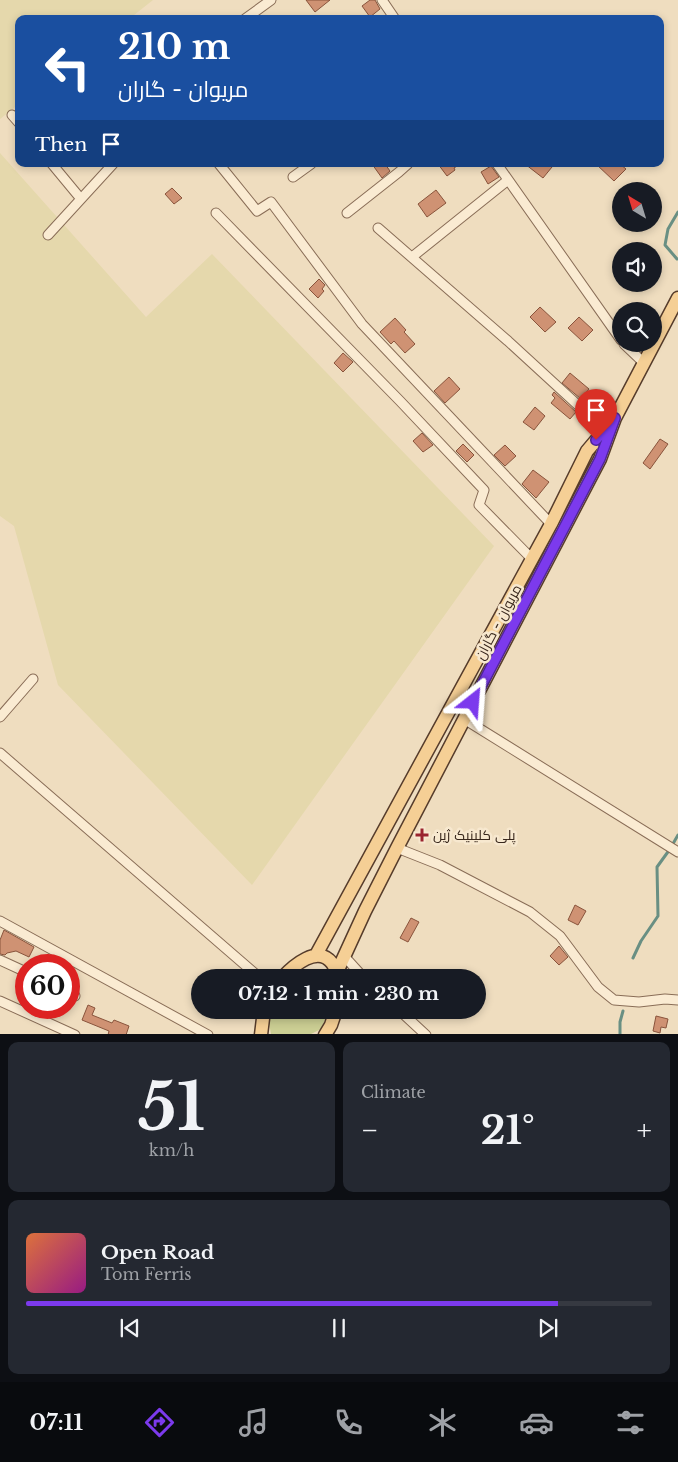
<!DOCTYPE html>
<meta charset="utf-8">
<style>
body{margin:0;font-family:"Libre Baskerville",Cairo,serif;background:#242831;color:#f1f3f6;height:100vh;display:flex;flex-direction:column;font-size:19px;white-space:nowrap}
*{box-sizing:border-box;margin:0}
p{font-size:16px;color:#9ea1a6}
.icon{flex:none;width:28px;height:28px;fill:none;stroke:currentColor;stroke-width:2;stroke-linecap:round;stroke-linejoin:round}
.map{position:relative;height:1034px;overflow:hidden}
.details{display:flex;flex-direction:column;gap:8px;padding:8px;background:#0d0f14;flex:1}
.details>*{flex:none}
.hud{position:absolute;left:15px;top:15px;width:649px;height:152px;border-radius:10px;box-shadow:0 2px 8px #0003;background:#1a4fa0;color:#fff;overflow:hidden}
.needle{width:32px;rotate:322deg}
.controls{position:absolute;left:612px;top:182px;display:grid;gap:10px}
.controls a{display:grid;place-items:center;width:50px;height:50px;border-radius:50%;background:#171b24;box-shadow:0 2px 8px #0003;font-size:25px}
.speed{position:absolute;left:15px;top:954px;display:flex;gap:10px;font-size:25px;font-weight:700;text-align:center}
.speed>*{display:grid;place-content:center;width:65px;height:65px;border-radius:50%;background:#171b24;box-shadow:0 2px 8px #0003;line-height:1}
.speed .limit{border:8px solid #d22;background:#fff;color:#111}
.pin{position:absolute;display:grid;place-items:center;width:42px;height:42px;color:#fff;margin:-51px -21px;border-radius:50% 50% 50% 0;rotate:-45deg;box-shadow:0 0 5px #0007}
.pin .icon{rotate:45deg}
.me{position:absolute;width:55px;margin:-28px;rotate:28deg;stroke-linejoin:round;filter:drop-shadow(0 0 4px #0008)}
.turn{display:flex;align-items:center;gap:18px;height:105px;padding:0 20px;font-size:22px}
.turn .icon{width:65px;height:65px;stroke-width:2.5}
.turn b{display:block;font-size:35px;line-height:42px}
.then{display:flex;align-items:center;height:48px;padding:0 20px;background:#0003;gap:10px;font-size:19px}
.big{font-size:38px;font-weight:700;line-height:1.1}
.details .widget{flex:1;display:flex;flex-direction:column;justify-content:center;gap:8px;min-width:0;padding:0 18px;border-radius:10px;background:#242831}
.details .dial{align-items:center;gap:0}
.dial b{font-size:65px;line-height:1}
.song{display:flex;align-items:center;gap:15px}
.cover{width:60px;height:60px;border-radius:8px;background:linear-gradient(135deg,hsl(20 70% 55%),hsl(310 70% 35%))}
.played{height:5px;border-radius:2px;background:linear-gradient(90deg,#7c3aed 85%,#363941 85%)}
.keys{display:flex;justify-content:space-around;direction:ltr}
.heat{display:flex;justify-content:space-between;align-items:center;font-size:28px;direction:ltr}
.details .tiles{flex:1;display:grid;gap:8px;grid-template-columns:1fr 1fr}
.widget:last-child{grid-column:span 2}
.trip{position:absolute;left:191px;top:969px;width:295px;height:50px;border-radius:25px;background:#171b24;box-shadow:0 2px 8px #0003;font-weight:700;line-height:50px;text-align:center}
.tab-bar{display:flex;height:80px;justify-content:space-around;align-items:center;background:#090b0e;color:#9ea1a6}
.tab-bar .icon{width:35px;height:35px}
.tab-bar .selected{color:#7c3aed}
.tab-bar b{font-size:22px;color:#f1f3f6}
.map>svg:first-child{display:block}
.farmland{fill:#e5d8ac}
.green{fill:#cbce93}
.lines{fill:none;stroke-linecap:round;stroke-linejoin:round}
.stream{stroke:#698f83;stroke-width:3}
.building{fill:#cf9273;stroke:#89543c}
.street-casing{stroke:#896d57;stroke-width:11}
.primary-casing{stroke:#563c2b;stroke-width:15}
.street{stroke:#faebd2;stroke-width:9}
.primary{stroke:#f5cf95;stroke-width:12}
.route-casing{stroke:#51269a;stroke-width:12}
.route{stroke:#7c3aed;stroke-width:9}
.poi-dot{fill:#9a242e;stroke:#f7e8cf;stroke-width:2}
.labels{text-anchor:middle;stroke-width:5;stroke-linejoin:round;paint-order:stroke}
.street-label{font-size:14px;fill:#38271c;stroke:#f7e8cf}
.poi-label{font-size:14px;fill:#38271c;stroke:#f7e8cf;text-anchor:start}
</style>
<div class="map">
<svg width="678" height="1035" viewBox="0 0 678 1035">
<rect width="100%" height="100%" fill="#efddbf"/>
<!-- farmland -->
<path class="farmland" d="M0 0H153L129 19H19V104L0 119Z
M0 153 146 317 212 254 494 546 252 885 58 685 14 526 0 516Z"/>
<!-- green -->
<path class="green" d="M272 1010H329L321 1029 311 1034H271L268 1018Z"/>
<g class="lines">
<!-- stream -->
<path class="stream" d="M677 259 665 245 668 229 678 212
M633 958 641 941 658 916 657 867 670 849 678 835
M620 1035V1022L623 1011"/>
</g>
<!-- building -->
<path class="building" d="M306 0H330L315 12Z
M370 0H375L380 9 370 17 362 6Z
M372 164H385L390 171 382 178Z
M438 164H460L454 168 455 170 447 176Z
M525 164H547L552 167 543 178Z
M596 164H620L626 169 614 181Z
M491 166 499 177 488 184 481 172Z
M172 188 182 198 174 204 165 194Z
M436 190 446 203 427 217 418 204Z
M319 279 325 285 322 289 324 291 318 298 309 289Z
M540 307 556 322 545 332 530 317Z
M579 317 593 330 582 341 568 328Z
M395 318 406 330 404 332 415 344 405 353 394 341 391 344 380 332Z
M343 353 353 362 343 372 334 363Z
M570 373 589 389 581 399 562 383Z
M449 377 460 389 445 403 434 391Z
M554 392 576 412 570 419 551 403 555 398 552 395Z
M535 407 545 416 534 430 523 422Z
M422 433 433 445 423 452 413 441Z
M660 439 668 444 650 469 643 463Z
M463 444 474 455 467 462 456 451Z
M505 445 516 456 505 466 494 455Z
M533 470 549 482 536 498 522 484Z
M575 905 586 911 578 925 568 920Z
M411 918 419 922 408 942 400 938Z
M4 930 34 947 29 957 16 951 7 953 5 955 0 954V940Z
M559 946 568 957 559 965 550 956Z
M48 955 53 957 67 965H43Z
M88 1005 95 1008 92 1015 112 1023 114 1020 129 1026 126 1035H108L109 1031 82 1020Z
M656 1016 668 1019 666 1028 661 1027 660 1033 653 1031Z"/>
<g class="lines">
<!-- street casing -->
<g class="street-casing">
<path id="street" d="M382 0 395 19
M245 19 271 0
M12 115 19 123
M52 164 81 199
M219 164 257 211 271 202 362 324 551 524
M497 164 621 340
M293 177 311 164
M216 213 400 401 484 490 479 505 532 559
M347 213 399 172 408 164
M378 228 508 341 581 408
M48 235 113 164
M412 257 508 180
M624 344 644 363
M0 717 33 679
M464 719 678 852
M0 753 260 978
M397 848 440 865 530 912 560 936 598 987 614 1000 639 1002 665 999 678 1000
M0 921 208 1035
M344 956 364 978
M0 960 26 972
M69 993 75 996
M0 1001 75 1035
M399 1010 426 1035"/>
</g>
<!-- primary casing -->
<g class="primary-casing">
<path id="primary" d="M316 955 551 524 587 451 609 425
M337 972 365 911 397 848 600 459 615 418 678 298
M282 978C293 966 318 944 332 963 335 967 337 973 339 978
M261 1035 264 1010
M325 1035 331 1025 336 1010"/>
</g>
<!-- street -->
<use href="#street" class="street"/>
<!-- primary -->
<use href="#primary" class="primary"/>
</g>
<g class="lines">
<!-- route casing -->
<g class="route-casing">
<path id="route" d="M473 702 600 459 615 418 596 440"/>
</g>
<!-- route -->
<use href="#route" class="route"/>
</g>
<!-- markers -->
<path class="poi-dot" d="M419.5 827.5h5v5h5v5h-5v5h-5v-5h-5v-5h5z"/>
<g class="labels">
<!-- street labels -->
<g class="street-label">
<text transform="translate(498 622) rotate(-62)" y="5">مریوان - گاران</text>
</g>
<!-- poi labels -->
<g class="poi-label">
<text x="433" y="840">پلی کلینیک ژین</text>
</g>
</g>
</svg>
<div class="controls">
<a><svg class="needle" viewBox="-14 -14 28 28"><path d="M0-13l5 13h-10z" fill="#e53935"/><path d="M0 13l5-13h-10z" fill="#9ea1a6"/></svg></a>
<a><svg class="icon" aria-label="sound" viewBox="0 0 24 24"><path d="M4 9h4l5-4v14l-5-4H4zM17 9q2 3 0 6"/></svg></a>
<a><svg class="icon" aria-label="search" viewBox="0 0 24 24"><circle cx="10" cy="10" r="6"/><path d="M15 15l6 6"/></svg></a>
</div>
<div class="speed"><div class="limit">60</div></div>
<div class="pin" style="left:596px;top:440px;background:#d93025"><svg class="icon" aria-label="arrive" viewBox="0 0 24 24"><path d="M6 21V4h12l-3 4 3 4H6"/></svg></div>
<svg class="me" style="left:473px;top:702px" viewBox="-20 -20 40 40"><path d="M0-17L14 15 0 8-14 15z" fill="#7c3aed" stroke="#fff" stroke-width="4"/></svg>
<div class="trip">07:12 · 1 min · 230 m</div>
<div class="hud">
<div class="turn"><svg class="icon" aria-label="left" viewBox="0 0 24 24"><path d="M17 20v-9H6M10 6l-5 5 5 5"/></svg><div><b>210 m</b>مریوان - گاران</div></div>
<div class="then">Then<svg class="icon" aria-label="arrive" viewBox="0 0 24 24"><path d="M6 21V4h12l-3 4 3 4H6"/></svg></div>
</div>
</div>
<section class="details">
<div class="tiles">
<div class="widget dial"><b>51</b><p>km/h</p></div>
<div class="widget"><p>Climate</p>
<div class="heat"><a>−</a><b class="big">21°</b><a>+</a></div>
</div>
<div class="widget">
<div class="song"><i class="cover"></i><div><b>Open Road</b><p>Tom Ferris</p></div></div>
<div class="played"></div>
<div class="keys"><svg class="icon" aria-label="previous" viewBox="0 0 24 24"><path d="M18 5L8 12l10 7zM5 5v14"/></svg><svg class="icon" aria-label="pause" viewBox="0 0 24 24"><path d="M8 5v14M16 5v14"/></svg><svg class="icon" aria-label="next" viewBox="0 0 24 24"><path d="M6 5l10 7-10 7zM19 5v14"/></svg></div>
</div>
</div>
</section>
<nav class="tab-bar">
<b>07:11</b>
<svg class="icon selected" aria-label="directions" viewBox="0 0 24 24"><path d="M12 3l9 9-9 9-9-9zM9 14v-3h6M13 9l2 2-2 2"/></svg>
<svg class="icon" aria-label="music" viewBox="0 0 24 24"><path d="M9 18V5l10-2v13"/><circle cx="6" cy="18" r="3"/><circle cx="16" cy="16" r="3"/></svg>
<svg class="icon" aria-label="phone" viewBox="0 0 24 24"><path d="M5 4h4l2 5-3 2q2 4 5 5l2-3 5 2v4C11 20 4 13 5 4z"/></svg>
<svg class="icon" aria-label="climate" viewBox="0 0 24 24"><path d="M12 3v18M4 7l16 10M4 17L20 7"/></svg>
<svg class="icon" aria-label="car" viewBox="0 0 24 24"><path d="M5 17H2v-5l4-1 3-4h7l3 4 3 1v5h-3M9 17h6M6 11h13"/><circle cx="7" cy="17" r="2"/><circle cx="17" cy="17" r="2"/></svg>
<svg class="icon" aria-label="filters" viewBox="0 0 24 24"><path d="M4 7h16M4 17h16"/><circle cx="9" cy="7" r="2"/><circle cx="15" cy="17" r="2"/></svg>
</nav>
